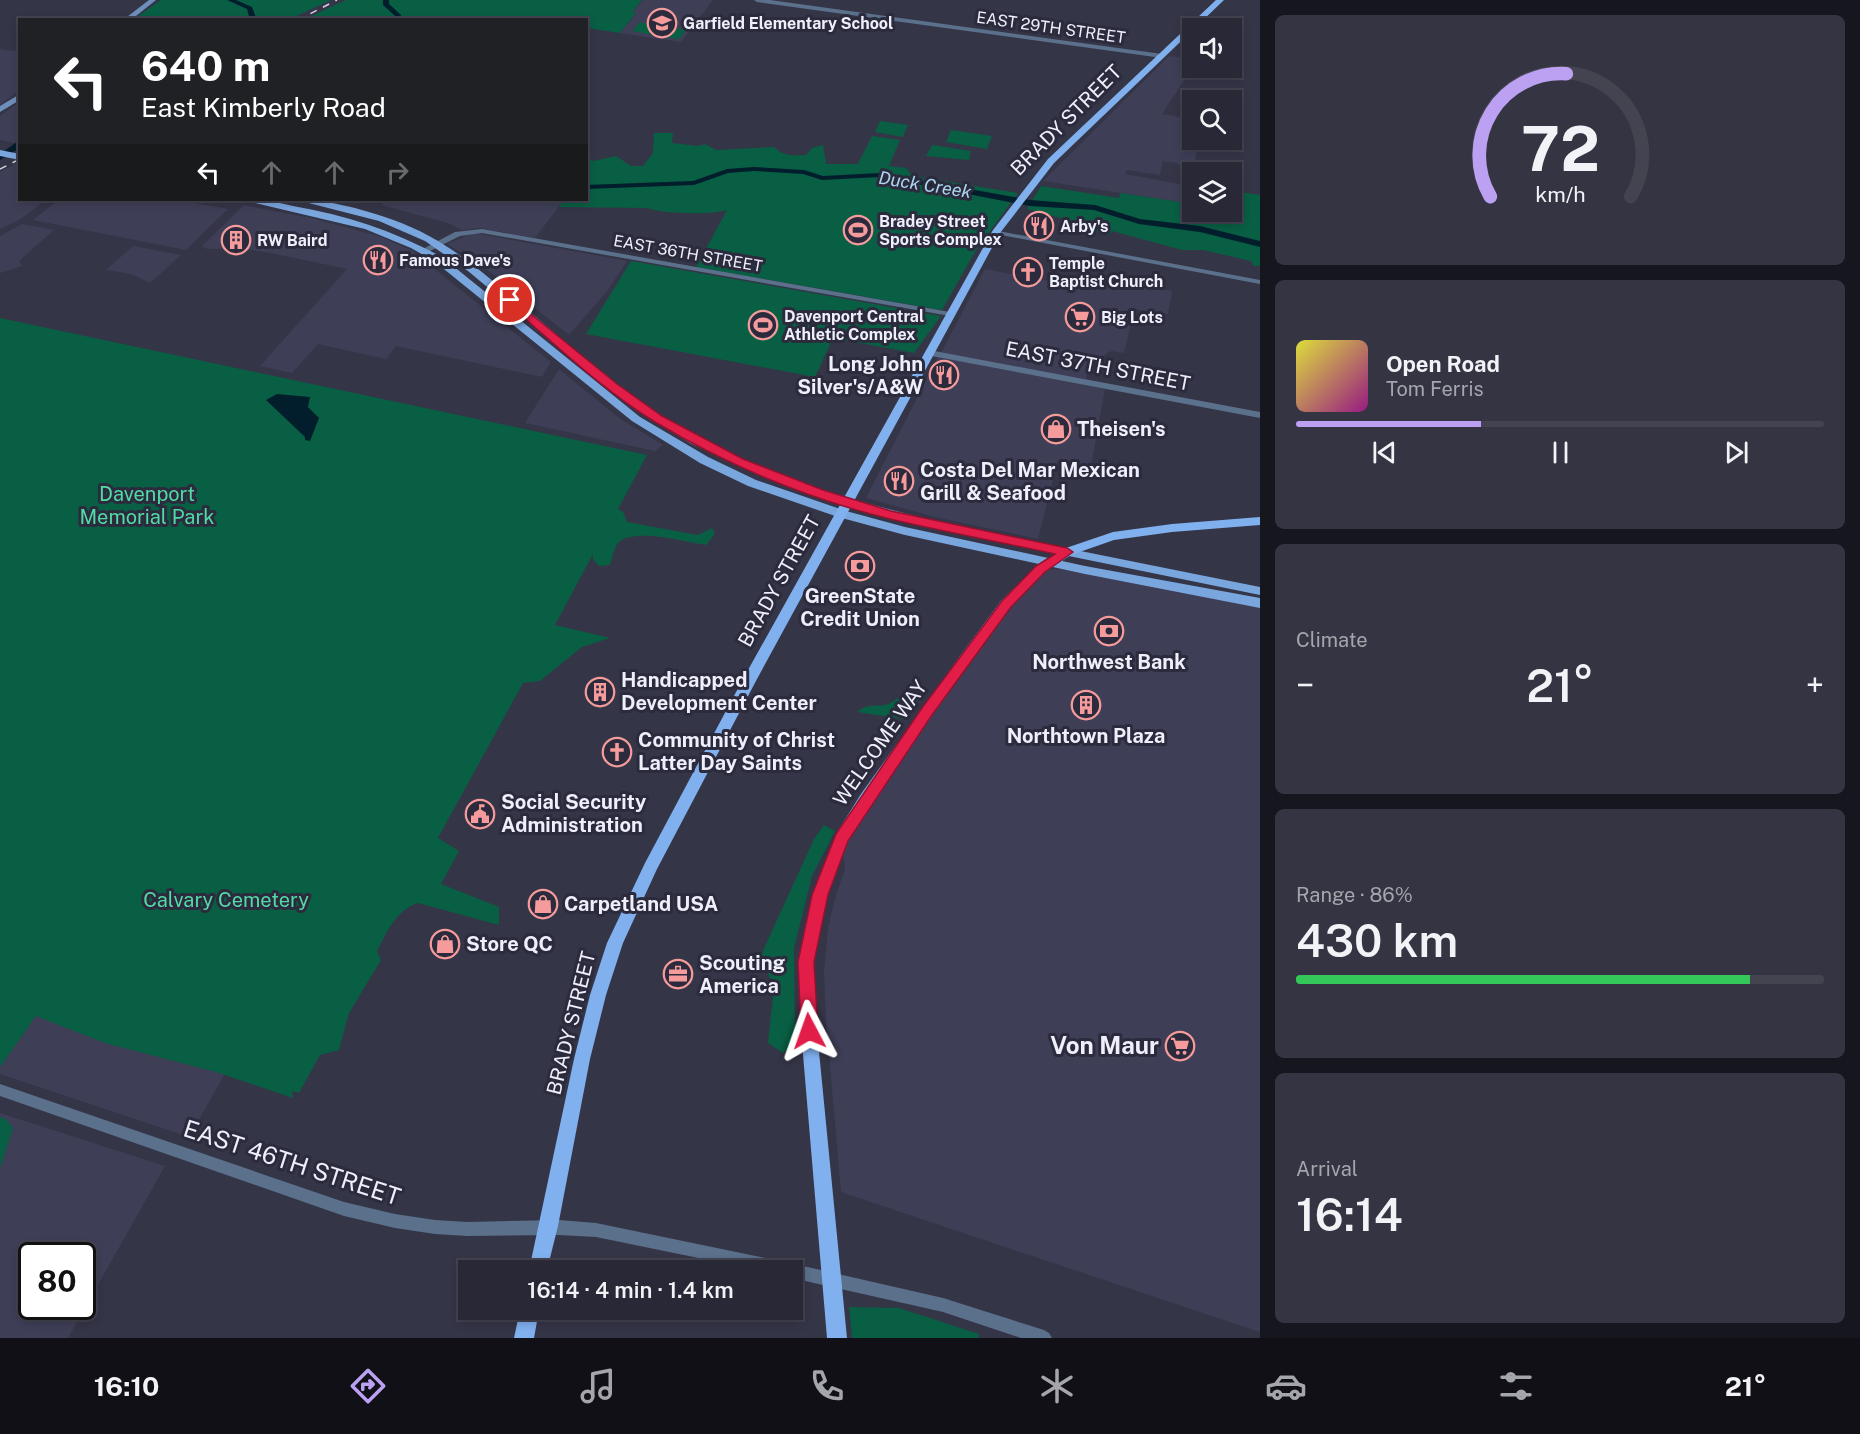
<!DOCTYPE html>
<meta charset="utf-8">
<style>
body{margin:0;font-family:"Public Sans",sans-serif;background:#343442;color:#f1f3f6;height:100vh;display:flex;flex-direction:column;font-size:22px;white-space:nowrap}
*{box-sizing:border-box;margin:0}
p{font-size:20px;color:#a5a6ad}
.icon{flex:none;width:33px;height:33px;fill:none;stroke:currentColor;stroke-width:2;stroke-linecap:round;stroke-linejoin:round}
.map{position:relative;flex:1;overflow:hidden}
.sheet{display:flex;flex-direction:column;gap:15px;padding:15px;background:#16161e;width:600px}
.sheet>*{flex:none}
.guide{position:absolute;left:18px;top:18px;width:570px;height:183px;border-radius:0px;box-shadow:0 3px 9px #0003,0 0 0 2px #444451;background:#202124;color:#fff;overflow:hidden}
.fabs{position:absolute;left:1182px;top:18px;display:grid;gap:12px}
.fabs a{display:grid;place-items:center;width:60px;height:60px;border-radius:0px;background:#282836;box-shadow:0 3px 9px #0003,0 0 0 2px #444451;font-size:30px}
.speed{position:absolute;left:18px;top:1242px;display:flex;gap:12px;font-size:30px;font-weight:700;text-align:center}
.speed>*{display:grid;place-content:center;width:78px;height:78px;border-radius:50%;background:#282836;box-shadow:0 3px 9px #0003,0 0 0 2px #444451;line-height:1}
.speed .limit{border:3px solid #111;border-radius:9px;background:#fff;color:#111}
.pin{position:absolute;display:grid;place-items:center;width:51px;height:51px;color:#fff;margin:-26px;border:3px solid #fff;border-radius:50%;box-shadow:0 2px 6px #0007}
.me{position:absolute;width:66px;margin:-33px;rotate:356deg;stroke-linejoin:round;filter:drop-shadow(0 0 4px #0008)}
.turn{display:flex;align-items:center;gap:21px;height:126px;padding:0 24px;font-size:27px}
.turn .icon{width:78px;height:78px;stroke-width:2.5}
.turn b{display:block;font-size:42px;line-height:51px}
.lanes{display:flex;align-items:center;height:57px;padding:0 24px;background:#0003;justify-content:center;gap:30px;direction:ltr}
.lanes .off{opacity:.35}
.big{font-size:45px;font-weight:600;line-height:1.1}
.sheet .card{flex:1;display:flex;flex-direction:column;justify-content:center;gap:9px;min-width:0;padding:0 21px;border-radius:9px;background:#343442}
.sheet .dial{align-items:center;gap:0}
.dial svg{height:156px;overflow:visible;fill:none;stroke:#444451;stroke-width:7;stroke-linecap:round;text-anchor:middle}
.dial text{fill:#f1f3f6;stroke:none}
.song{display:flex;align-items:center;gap:18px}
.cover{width:72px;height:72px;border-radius:9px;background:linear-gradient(135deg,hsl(60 70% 55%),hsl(310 70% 35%))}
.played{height:6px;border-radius:3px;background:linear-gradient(90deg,#bca0f2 35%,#444451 35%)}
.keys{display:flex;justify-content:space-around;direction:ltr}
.heat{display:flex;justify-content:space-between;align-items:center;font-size:33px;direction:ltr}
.charge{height:9px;border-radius:4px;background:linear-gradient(90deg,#34c759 86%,#444451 0)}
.trip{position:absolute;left:458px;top:1260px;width:345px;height:60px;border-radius:0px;background:#282836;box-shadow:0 3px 9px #0003,0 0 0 2px #444451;font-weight:600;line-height:60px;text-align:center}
.tabs{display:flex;height:96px;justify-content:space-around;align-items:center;background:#101016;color:#a5a6ad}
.tabs .icon{width:42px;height:42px}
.tabs .active{color:#bca0f2}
.tabs b{font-size:27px;color:#f1f3f6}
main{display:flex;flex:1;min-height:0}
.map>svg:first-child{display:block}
.built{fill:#3e3e57;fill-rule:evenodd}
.green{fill:#085f43}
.water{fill:#021e2d}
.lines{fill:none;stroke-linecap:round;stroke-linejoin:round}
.river{fill:#021e2d;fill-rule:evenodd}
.tertiary{fill:#5a708b;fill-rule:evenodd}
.secondary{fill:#6d8fba;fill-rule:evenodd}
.primary{fill:#7aa6de;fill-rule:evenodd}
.trunk{fill:#80b0ee;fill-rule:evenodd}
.rail{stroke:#cfd0dd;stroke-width:1.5;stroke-dasharray:7 7;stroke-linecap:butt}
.route{fill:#e11d48;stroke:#92132f;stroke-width:1.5}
.labels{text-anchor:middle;stroke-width:6;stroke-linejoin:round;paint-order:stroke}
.far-poi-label{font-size:16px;font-weight:bold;fill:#eeeffb;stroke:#2b2b3d;text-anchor:start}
.far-street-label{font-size:16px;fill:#eeeffb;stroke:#2b2b3d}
.far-water-label{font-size:18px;font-style:italic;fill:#acd7f0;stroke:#2b2b3d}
.street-label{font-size:20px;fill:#eeeffb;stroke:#2b2b3d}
.poi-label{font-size:20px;font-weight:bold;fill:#eeeffb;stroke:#2b2b3d;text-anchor:start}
.park-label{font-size:20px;fill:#51daa5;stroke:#2b2b3d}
.near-poi-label{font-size:24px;font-weight:bold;fill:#eeeffb;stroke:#2b2b3d;text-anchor:end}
.near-street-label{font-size:24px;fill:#eeeffb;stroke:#2b2b3d}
</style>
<main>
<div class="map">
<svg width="1260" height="1338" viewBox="0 0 1260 1338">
<rect width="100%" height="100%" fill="#353548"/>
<!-- built -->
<path class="built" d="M643 0H713L681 42 620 33 636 14 631 13Z
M0 49 20 52 19 91 0 105Z
M1169 56 1192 59 1189 73 1162 114 1192 119V140H1199L1194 166 1163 161 1160 175 1127 170 1125 174 1191 186 1187 203 1043 181Z
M19 102V144L0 140V116Z
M19 162 20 200H46L19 220 0 229V172Z
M58 200H178L228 209 186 250 33 220Z
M386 200H564L535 238 479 228 462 230 448 223 381 205Z
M244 205 315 219 382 237 412 251 551 362 542 377 396 346 386 359 318 344 292 373 260 366 347 269 276 254 240 248 207 249 202 246Z
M22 224 54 230 19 261 22 266 0 273V236Z
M471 234H480L627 261 608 290 569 335 481 265 447 244Z
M133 246 181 255 150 283 131 274 106 270Z
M985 269 1075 286 1079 275 1172 291 1168 314 1134 309 1124 353 1111 351 1089 364 1086 379 941 353Z
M938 357 1105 389 1091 466 1058 460 1038 539 935 517 866 498Z
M559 369 619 418 663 445 655 451 525 423Z
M1041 569 1085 570 1260 603V1332L841 1192 826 1020 824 971 828 928 836 895 845 869 841 838 927 712Z
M39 1010 227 1070 189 1137 0 1074V1067Z
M0 1113 165 1166 68 1338H0ZM32 1256H82V1306H32Z"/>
<!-- green -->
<path class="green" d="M161 0H331L290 19H134Z
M346 0H642L632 12 636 13 620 33 587 28 586 20 305 19Z
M640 22 659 27 687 29 680 38 676 39 632 31Z
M880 121 908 125 903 137 875 132Z
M951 130 992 136 987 149 946 142Z
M654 133H673L672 143 698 146 705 144 716 150 774 147C783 156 793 156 806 155L812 148 823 145 826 164H858L872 136 900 140 889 166 906 168 912 176 1018 193 976 250 942 310 935 309 696 267 727 210C713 215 662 214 648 208L559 207 564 200H586L587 158 594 161 616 156 631 166H643L653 153Z
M932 145 971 151 969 160 926 156Z
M1041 186 1119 198 1120 193 1187 203 1192 186V212H1232V191L1260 195V266H1254L1251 261 1203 250H1182L1112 231 1109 235 1092 231 1094 227 1027 209Z
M631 261 941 316 914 353 833 338 815 377 586 334Z
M0 318 647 455 618 509 623 512 627 522 698 535 712 528 715 534 706 545C686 542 633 527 618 543 614 548 612 559 610 565L599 566 593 559V554L555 625 610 638 582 647 540 681 523 683 438 838 459 851 441 884 499 907V925L418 903C396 910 387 932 377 951L381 960 349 1013 339 1050 320 1055 299 1093 292 1091 293 1098 216 1072 105 1043 36 1016 0 1067Z
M916 688 922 696 903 719 857 712C870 701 879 709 890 703 899 698 906 692 916 688Z
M824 825 835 831 812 876 794 948 795 1042 783 1053 768 1043 774 987 760 957 814 839Z
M0 1117 6 1119 13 1128 0 1168Z
M849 1307 899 1308 979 1334 978 1338H852Z"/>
<!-- water -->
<path class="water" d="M277 394 310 397 308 407 319 418 310 441 305 440V437L266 400Z"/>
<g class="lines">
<!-- river -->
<path class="river" d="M227 0H236L252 7 257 20H250L247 9Z
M383 0H389V4L401 15V20H395V16L383 5Z
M17 142H20V148L0 160V154Z
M754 167 804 170 823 176 880 173 1030 200 1095 205 1140 219 1200 226 1260 241V247L1200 232 1139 224 1094 210 1030 206 880 177 822 180 803 174 754 171 728 173 694 185 586 189V185L693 181 727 169Z"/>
<!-- tertiary -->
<path class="tertiary" d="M754 0H770L1162 54 1165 56 1162 58 757 2Z
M482 229 950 312 954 314 950 316 482 233 460 236 426 253 419 251 455 232Z
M993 230 1260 280V284L996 234H993Z
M929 350 1260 412V418L926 355V351Z
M0 1084 344 1202 395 1214 435 1220 467 1222 559 1220 596 1223 790 1263 943 1298 1044 1330 1049 1333 1052 1338H1021L943 1312 792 1278V1270H757L596 1237 559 1235 467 1236 435 1234 395 1228 344 1216 0 1096Z"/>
<!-- secondary -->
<path class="secondary" d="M149 0H156L131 20H123Z
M20 94V100L0 112V106Z"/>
<!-- primary -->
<path class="primary" d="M0 150 20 154V160L0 156Z
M242 200C259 198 276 202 293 206 346 215 394 231 442 257L640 417 708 457 756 480 846 511 905 527 1085 566 1260 598V608L1085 574 905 535 838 517 748 486 700 463 632 421 434 261 411 248 365 229Z
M297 200C316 198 336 204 355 208 380 215 406 223 429 236 457 251 482 272 506 292 561 337 613 386 674 423 781 489 908 516 1031 541 1107 556 1183 572 1260 587V595L941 530 852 507 769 479 690 443 642 413 596 378 468 271 425 241 379 221Z"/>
<!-- trunk -->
<path class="trunk" d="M1216 0H1224L1054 163 1000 233 757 679 657 869 623 943 606 995 590 1059 558 1226 547 1270H529L574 1059 590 995 607 943 645 863 743 679 993 230 1048 159Z
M1260 517V525L1172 532 1114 540 1071 555 1045 572 1011 607 970 662 871 802 848 840 828 895 814 961 817 1031 847 1338H827L801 1031 798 961 812 895 836 834 861 794 960 656 1001 601 1037 566 1063 549 1113 532 1172 524Z
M520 1310H539L534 1338H514Z"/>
<!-- rail -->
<path class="rail" d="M298 20 337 0
M0 169 20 159"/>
</g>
<!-- route -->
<path class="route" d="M510 297 617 384 662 416 743 459 823 490 891 511 1067 548 1073 552 1045 572 1011 607 932 715 848 841 828 895 814 962 818 1031 815 1037 809 1039 803 1037 801 1031 798 962 812 895 836 834 922 708 1002 601 1036 566 1055 554C1000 542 945 532 890 519 809 499 727 465 655 422 601 389 554 343 506 302V298Z"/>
<!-- icons -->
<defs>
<g id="school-ring" transform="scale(1.5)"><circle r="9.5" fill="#2b2b3d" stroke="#f59b9b" stroke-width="1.5"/><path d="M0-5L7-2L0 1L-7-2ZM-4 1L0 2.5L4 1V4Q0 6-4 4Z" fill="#f59b9b"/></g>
<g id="restaurant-ring" transform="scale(1.5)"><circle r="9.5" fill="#2b2b3d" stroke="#f59b9b" stroke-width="1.5"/><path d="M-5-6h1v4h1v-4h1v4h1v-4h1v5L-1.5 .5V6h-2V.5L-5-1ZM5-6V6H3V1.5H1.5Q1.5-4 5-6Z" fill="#f59b9b"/></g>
<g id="stadium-ring" transform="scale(1.5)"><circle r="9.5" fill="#2b2b3d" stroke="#f59b9b" stroke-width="1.5"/><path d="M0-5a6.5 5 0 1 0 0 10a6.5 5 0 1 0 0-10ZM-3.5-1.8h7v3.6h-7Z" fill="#f59b9b"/></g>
<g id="building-ring" transform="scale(1.5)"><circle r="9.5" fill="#2b2b3d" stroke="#f59b9b" stroke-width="1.5"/><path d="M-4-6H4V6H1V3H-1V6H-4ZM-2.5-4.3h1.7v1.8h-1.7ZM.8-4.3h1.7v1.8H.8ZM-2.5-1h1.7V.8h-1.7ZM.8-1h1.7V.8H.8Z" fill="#f59b9b"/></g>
<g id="church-ring" transform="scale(1.5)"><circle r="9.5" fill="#2b2b3d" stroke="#f59b9b" stroke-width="1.5"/><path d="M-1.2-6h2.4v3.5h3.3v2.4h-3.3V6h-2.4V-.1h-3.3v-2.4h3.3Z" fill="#f59b9b"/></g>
<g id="supermarket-ring" transform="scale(1.5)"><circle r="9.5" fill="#2b2b3d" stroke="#f59b9b" stroke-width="1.5"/><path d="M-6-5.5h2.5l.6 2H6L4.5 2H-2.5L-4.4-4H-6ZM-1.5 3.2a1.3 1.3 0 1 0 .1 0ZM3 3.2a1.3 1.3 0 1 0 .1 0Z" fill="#f59b9b"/></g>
<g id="shop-ring" transform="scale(1.5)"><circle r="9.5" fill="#2b2b3d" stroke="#f59b9b" stroke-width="1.5"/><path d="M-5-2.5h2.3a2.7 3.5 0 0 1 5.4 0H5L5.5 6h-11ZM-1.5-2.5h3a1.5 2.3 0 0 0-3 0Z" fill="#f59b9b"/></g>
<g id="bank-ring" transform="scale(1.5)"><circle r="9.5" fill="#2b2b3d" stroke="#f59b9b" stroke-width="1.5"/><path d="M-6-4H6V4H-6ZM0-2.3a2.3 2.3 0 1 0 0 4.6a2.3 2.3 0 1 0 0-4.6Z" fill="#f59b9b"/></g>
<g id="civic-ring" transform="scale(1.5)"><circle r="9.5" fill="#2b2b3d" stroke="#f59b9b" stroke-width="1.5"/><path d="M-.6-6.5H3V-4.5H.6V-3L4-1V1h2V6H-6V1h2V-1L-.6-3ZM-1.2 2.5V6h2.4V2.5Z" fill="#f59b9b"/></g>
<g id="office-ring" transform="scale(1.5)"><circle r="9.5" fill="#2b2b3d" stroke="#f59b9b" stroke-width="1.5"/><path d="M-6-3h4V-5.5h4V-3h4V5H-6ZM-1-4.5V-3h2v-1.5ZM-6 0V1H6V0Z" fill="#f59b9b"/></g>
</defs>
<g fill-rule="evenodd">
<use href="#school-ring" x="662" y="23"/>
<use href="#restaurant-ring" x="1039" y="226"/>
<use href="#stadium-ring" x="858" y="230"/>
<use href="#building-ring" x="236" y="240"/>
<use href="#restaurant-ring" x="378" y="260"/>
<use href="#church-ring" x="1028" y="272"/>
<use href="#supermarket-ring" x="1080" y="317"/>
<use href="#stadium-ring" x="763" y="325"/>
<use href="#restaurant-ring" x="944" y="375"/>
<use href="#shop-ring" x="1056" y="429"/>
<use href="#restaurant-ring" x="899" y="481"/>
<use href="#bank-ring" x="860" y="566"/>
<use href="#bank-ring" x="1109" y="631"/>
<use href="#building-ring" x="600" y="692"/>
<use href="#building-ring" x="1086" y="705"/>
<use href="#church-ring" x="617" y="752"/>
<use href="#civic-ring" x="480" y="814"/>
<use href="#shop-ring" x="543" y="904"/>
<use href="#shop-ring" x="445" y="944"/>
<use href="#office-ring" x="678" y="974"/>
<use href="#supermarket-ring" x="1180" y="1046"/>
</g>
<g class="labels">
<!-- far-poi labels -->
<g class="far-poi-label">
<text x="683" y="29">Garfield Elementary School</text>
<text x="879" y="227">Bradey Street<tspan x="879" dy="18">Sports Complex</tspan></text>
<text x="1060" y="232">Arby's</text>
<text x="257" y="246">RW Baird</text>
<text x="399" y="266">Famous Dave's</text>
<text x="1049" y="269">Temple<tspan x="1049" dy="18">Baptist Church</tspan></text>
<text x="784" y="322">Davenport Central<tspan x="784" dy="18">Athletic Complex</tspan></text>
<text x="1101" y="323">Big Lots</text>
</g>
<!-- far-street labels -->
<g class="far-street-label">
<text transform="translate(1051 27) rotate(8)" y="6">EAST 29TH STREET</text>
<text transform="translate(688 253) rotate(10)" y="6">EAST 36TH STREET</text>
</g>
<!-- far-water labels -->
<g class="far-water-label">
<text transform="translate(925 185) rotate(9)" y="6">Duck Creek</text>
</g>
<!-- street labels -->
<g class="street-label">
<text transform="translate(1066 120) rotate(-45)" y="7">BRADY STREET</text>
<text transform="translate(1098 366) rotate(11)" y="7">EAST 37TH STREET</text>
<text transform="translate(779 581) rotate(-61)" y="7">BRADY STREET</text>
<text transform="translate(880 743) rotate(-55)" y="7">WELCOME WAY</text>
<text transform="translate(571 1023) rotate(-76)" y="7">BRADY STREET</text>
</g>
<!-- poi labels -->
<g class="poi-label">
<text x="923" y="371" text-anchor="end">Long John<tspan x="923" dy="23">Silver's/A&amp;W</tspan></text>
<text x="1077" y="436">Theisen's</text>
<text x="920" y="477">Costa Del Mar Mexican<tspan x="920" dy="23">Grill &amp; Seafood</tspan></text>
<text x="860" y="603" text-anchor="middle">GreenState<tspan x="860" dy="23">Credit Union</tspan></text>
<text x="1109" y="669" text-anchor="middle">Northwest Bank</text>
<text x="621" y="687">Handicapped<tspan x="621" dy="23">Development Center</tspan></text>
<text x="1086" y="743" text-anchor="middle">Northtown Plaza</text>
<text x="638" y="747">Community of Christ<tspan x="638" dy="23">Latter Day Saints</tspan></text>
<text x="501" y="809">Social Security<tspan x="501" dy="23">Administration</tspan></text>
<text x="564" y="911">Carpetland USA</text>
<text x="466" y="951">Store QC</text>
<text x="699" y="970">Scouting<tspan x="699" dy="23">America</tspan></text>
</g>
<!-- park labels -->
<g class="park-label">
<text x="147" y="501">Davenport<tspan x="147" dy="23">Memorial Park</tspan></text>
<text x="226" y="907">Calvary Cemetery</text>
</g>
<!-- near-poi labels -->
<g class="near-poi-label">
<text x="1159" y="1054">Von Maur</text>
</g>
<!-- near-street labels -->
<g class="near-street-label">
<text transform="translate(292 1163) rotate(18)" y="8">EAST 46TH STREET</text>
</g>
</g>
</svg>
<div class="fabs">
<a><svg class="icon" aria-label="sound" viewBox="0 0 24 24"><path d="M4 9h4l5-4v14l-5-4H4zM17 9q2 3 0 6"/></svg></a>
<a><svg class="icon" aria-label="search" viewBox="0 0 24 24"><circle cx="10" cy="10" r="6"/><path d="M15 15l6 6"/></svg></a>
<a><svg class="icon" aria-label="layers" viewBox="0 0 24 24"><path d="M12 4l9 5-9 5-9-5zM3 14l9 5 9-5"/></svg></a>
</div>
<div class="speed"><div class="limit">80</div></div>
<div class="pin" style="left:510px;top:300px;background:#d93025"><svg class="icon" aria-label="arrive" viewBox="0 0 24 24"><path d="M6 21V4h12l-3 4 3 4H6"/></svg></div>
<svg class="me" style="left:809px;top:1031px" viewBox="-20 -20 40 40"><path d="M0-17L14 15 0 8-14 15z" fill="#e11d48" stroke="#fff" stroke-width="4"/></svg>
<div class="trip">16:14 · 4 min · 1.4 km</div>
<div class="guide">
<div class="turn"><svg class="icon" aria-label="left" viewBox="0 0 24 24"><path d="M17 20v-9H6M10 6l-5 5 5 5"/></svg><div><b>640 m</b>East Kimberly Road</div></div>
<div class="lanes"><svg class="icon" aria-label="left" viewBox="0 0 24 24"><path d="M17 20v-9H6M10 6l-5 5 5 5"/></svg><svg class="icon off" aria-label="ahead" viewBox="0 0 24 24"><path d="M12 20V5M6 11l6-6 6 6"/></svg><svg class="icon off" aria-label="ahead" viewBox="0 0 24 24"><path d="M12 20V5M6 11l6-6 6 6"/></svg><svg class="icon off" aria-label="right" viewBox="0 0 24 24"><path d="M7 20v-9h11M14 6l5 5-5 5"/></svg></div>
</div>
</div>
<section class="sheet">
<div class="card dial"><svg viewBox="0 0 100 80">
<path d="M14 69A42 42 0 1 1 86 69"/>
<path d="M14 69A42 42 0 0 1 53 6" stroke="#bca0f2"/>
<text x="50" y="56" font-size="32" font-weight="700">72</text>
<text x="50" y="72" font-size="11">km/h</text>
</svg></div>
<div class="card">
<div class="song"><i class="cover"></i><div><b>Open Road</b><p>Tom Ferris</p></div></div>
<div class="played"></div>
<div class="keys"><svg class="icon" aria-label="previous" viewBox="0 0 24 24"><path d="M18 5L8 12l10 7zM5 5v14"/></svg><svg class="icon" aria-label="pause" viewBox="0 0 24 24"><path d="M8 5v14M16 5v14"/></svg><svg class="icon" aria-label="next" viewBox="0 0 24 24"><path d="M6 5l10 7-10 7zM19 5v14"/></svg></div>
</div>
<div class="card"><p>Climate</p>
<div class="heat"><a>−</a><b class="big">21°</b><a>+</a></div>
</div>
<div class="card"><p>Range · 86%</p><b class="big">430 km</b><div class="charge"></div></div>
<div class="card"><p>Arrival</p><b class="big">16:14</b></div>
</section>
</main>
<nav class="tabs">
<b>16:10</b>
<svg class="icon active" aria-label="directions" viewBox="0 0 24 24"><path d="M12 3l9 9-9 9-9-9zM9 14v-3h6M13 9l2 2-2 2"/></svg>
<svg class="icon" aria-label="music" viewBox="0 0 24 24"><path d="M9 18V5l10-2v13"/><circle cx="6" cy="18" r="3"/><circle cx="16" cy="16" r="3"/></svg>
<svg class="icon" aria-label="phone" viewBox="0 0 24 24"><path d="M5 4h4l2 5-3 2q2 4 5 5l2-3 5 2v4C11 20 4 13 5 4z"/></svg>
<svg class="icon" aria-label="climate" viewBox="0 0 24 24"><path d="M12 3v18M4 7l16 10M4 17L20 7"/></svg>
<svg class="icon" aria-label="car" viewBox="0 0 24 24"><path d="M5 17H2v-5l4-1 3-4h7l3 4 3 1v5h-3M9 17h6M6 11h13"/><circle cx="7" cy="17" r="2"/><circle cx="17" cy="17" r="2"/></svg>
<svg class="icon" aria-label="filters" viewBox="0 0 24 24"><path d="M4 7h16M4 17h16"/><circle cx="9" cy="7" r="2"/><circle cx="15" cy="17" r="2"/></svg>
<b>21°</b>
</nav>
